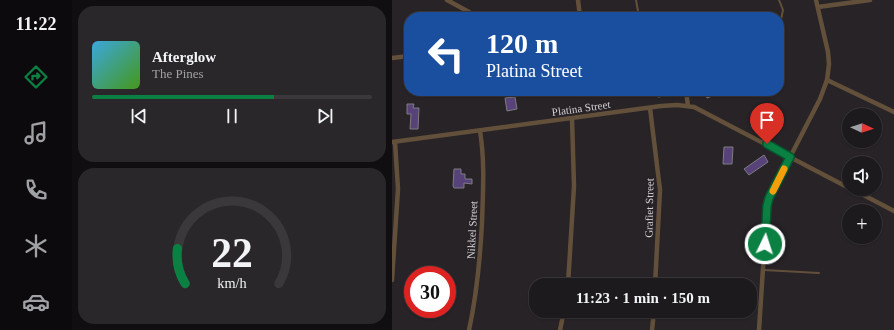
<!DOCTYPE html>
<meta charset="utf-8">
<style>
body{margin:0;font-family:Georgia,serif;background:#2a272a;color:#f1f3f6;height:100vh;display:flex;flex-direction:column;font-size:15px;white-space:nowrap}
*{box-sizing:border-box;margin:0}
p{font-size:13px;color:#a0a1a4}
.icon{flex:none;width:22px;height:22px;fill:none;stroke:currentColor;stroke-width:2;stroke-linecap:round;stroke-linejoin:round}
.map{position:relative;flex:1;overflow:hidden}
.panel{display:flex;flex-direction:column;gap:6px;padding:6px;background:#100e10;width:320px}
.panel>*{flex:none}
.hud{position:absolute;left:12px;top:12px;width:380px;height:84px;border-radius:16px;box-shadow:0 1px 3px #0004,0 0 0 1px #3b383b;background:#1a4fa0;color:#fff;overflow:hidden}
.needle{width:26px;rotate:94deg}
.tools{position:absolute;left:450px;top:108px;display:grid;gap:8px}
.tools a{display:grid;place-items:center;width:40px;height:40px;border-radius:50%;background:#1d1a1d;box-shadow:0 1px 3px #0004,0 0 0 1px #3b383b;font-size:20px}
.speed{position:absolute;left:12px;top:266px;display:flex;gap:8px;font-size:20px;font-weight:700;text-align:center}
.speed>*{display:grid;place-content:center;width:52px;height:52px;border-radius:50%;background:#1d1a1d;box-shadow:0 1px 3px #0004,0 0 0 1px #3b383b;line-height:1}
.speed .limit{border:6px solid #d22;background:#fff;color:#111}
.pin{position:absolute;display:grid;place-items:center;width:34px;height:34px;color:#fff;margin:-41px -17px;border-radius:50% 50% 50% 0;rotate:-45deg;box-shadow:0 0 4px #0007}
.pin .icon{rotate:45deg}
.me{position:absolute;width:44px;margin:-22px;rotate:4deg;stroke-linejoin:round;filter:drop-shadow(0 0 3px #0008)}
.turn{display:flex;align-items:center;gap:14px;height:84px;padding:0 16px;font-size:18px}
.turn .icon{width:52px;height:52px;stroke-width:2.5}
.turn b{display:block;font-size:28px;line-height:34px}
.panel .card{flex:1;display:flex;flex-direction:column;justify-content:center;gap:6px;min-width:0;padding:0 14px;border-radius:16px;background:#2a272a}
.panel .dial{align-items:center;gap:0}
.dial svg{height:104px;overflow:visible;fill:none;stroke:#3b383b;stroke-width:7;stroke-linecap:round;text-anchor:middle}
.dial text{fill:#f1f3f6;stroke:none}
.song{display:flex;align-items:center;gap:12px}
.cover{width:48px;height:48px;border-radius:6px;background:linear-gradient(135deg,hsl(200 70% 55%),hsl(100 70% 35%))}
.played{height:4px;border-radius:2px;background:linear-gradient(90deg,#0b8043 65%,#3b383b 65%)}
.keys{display:flex;justify-content:space-around;direction:ltr}
.trip{position:absolute;left:137px;top:278px;width:228px;height:40px;border-radius:16px;background:#1d1a1d;box-shadow:0 1px 3px #0004,0 0 0 1px #3b383b;font-weight:600;line-height:40px;text-align:center}
main{display:flex;flex:1;min-height:0}
.tab-bar{display:flex;flex-direction:column;width:72px;justify-content:space-around;align-items:center;background:#0c0a0c;color:#a0a1a4}
.tab-bar .icon{width:28px;height:28px}
.tab-bar .selected{color:#0b8043}
.tab-bar b{font-size:18px;color:#f1f3f6}
.map>svg:first-child{display:block}
.building{fill:#574379;stroke:#7e7c82}
.lines{fill:none;stroke-linecap:round;stroke-linejoin:round}
.service{stroke:#63503b;stroke-width:2}
.minor{stroke:#63503b;stroke-width:4.5}
.route-casing{stroke:#07532c;stroke-width:10}
.route{stroke:#0b8043;stroke-width:7}
.slow{stroke:#f59e0b;stroke-width:7}
.labels{text-anchor:middle;stroke-width:4;stroke-linejoin:round;paint-order:stroke}
.street-label{font-size:11px;fill:#d5d2d5;stroke:#272327}
</style>
<main>
<nav class="tab-bar">
<b>11:22</b>
<svg class="icon selected" aria-label="directions" viewBox="0 0 24 24"><path d="M12 3l9 9-9 9-9-9zM9 14v-3h6M13 9l2 2-2 2"/></svg>
<svg class="icon" aria-label="music" viewBox="0 0 24 24"><path d="M9 18V5l10-2v13"/><circle cx="6" cy="18" r="3"/><circle cx="16" cy="16" r="3"/></svg>
<svg class="icon" aria-label="phone" viewBox="0 0 24 24"><path d="M5 4h4l2 5-3 2q2 4 5 5l2-3 5 2v4C11 20 4 13 5 4z"/></svg>
<svg class="icon" aria-label="climate" viewBox="0 0 24 24"><path d="M12 3v18M4 7l16 10M4 17L20 7"/></svg>
<svg class="icon" aria-label="car" viewBox="0 0 24 24"><path d="M5 17H2v-5l4-1 3-4h7l3 4 3 1v5h-3M9 17h6M6 11h13"/><circle cx="7" cy="17" r="2"/><circle cx="17" cy="17" r="2"/></svg>
</nav>
<section class="panel">
<div class="card">
<div class="song"><i class="cover"></i><div><b>Afterglow</b><p>The Pines</p></div></div>
<div class="played"></div>
<div class="keys"><svg class="icon" aria-label="previous" viewBox="0 0 24 24"><path d="M18 5L8 12l10 7zM5 5v14"/></svg><svg class="icon" aria-label="pause" viewBox="0 0 24 24"><path d="M8 5v14M16 5v14"/></svg><svg class="icon" aria-label="next" viewBox="0 0 24 24"><path d="M6 5l10 7-10 7zM19 5v14"/></svg></div>
</div>
<div class="card dial"><svg viewBox="0 0 100 80">
<path d="M14 69A42 42 0 1 1 86 69"/>
<path d="M14 69A42 42 0 0 1 8 42" stroke="#0b8043"/>
<text x="50" y="56" font-size="32" font-weight="700">22</text>
<text x="50" y="72" font-size="11">km/h</text>
</svg></div>
</section>
<div class="map">
<svg width="502" height="330" viewBox="0 0 502 330">
<rect width="100%" height="100%" fill="#272327"/>
<!-- building -->
<path class="building" d="M265 91H286L287 94 266 97Z
M312 91H322L323 95 315 98Z
M123 97 125 109 115 111 113 98Z
M15 104H22L21 108H27L26 129H18L19 114H15Z
M332 147H341L340 164H331Z
M372 155 376 162 357 175 352 169Z
M62 169H69V174H73V179H80V184L72 183V188H62L61 186Z"/>
<g class="lines">
<!-- service -->
<path class="service" d="M244 0 247 17
M387 29 391 10 387 0
M372 270 427 273"/>
<!-- minor -->
<path class="minor" d="M55 0 77 12 82 17
M186 0 188 17
M426 7 478 0
M0 58 17 56
M435 80 502 112
M294 91 296 106
M258 108 268 190 263 285
M0 142 269 106 285 105 302 107 457 188
M460 189 502 211
M0 280 6 189 3 142
M176 285 182 186 180 118
M77 330C85 294 88 260 90 223 91 191 93 162 88 131
M168 330 172 311
M260 330 262 311
M367 330 375 206 377 198 428 99 435 80 437 64 436 52 424 0"/>
</g>
<g class="lines">
<!-- route casing -->
<g class="route-casing">
<path id="route" d="M373 244 375 206 377 198 398 157 375 144"/>
</g>
<!-- route -->
<use href="#route" class="route"/>
<!-- slow -->
<path class="slow" d="M381 191 392 169"/>
</g>
<g class="labels">
<!-- street labels -->
<g class="street-label">
<text transform="translate(189 108) rotate(-8)" y="4">Platina Street</text>
<text transform="translate(257 208) rotate(-89)" y="4">Grafiet Street</text>
<text transform="translate(80 230) rotate(-87)" y="4">Nikkel Street</text>
</g>
</g>
</svg>
<div class="tools">
<a><svg class="needle" viewBox="-14 -14 28 28"><path d="M0-13l5 13h-10z" fill="#e53935"/><path d="M0 13l5-13h-10z" fill="#a0a1a4"/></svg></a>
<a><svg class="icon" aria-label="sound" viewBox="0 0 24 24"><path d="M4 9h4l5-4v14l-5-4H4zM17 9q2 3 0 6"/></svg></a>
<a>+</a>
</div>
<div class="speed"><div class="limit">30</div></div>
<div class="pin" style="left:375px;top:144px;background:#d93025"><svg class="icon" aria-label="arrive" viewBox="0 0 24 24"><path d="M6 21V4h12l-3 4 3 4H6"/></svg></div>
<svg class="me" style="left:373px;top:244px" viewBox="-20 -20 40 40"><circle r="17" fill="#0b8043" stroke="#fff" stroke-width="3"/><path d="M0-11L8 9 0 5-8 9z" fill="#fff"/></svg>
<div class="trip">11:23 · 1 min · 150 m</div>
<div class="hud">
<div class="turn"><svg class="icon" aria-label="left" viewBox="0 0 24 24"><path d="M17 20v-9H6M10 6l-5 5 5 5"/></svg><div><b>120 m</b>Platina Street</div></div>
</div>
</div>
</main>
